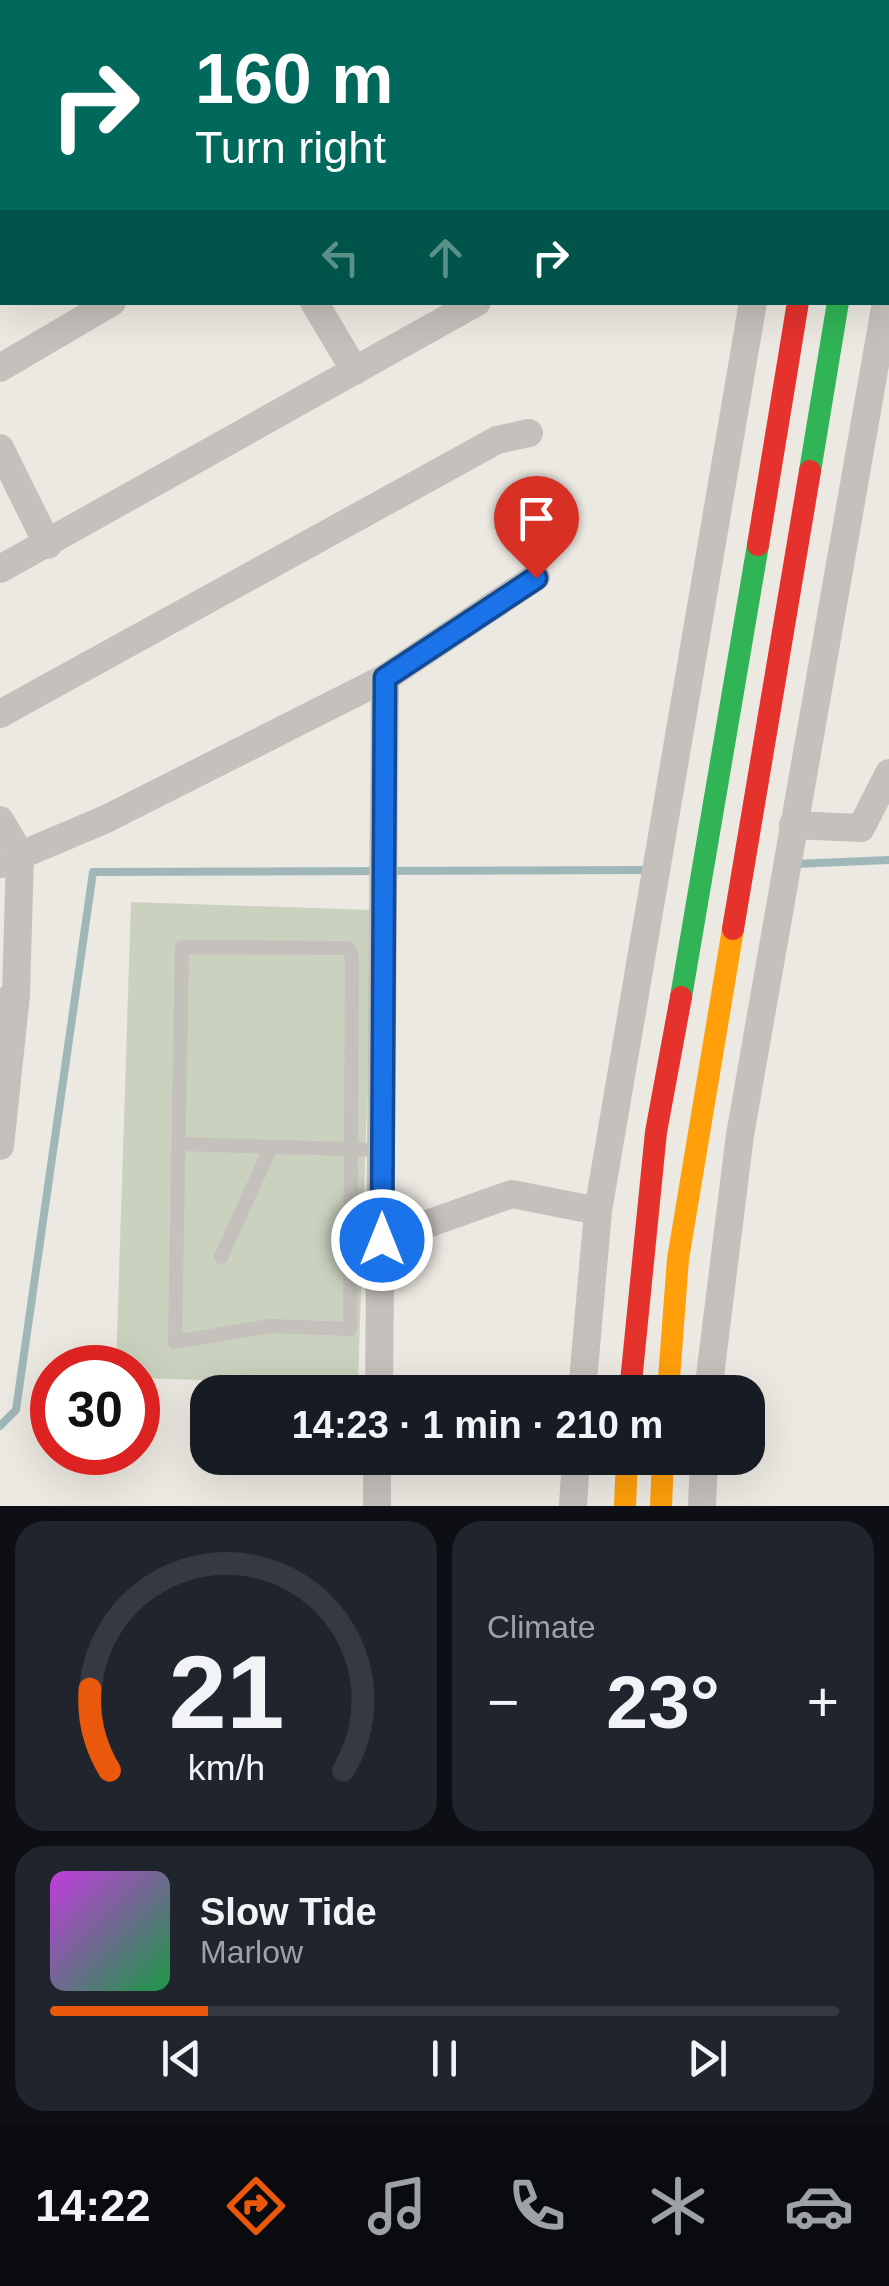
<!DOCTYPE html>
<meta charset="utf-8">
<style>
body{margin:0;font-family:Arial,sans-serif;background:#20242c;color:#f1f3f6;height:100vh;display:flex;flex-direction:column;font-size:38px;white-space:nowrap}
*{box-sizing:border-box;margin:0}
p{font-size:32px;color:#9ea1a6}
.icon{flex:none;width:55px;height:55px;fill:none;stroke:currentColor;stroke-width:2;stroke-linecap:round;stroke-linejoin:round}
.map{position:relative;height:1506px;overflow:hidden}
.side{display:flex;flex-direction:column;gap:15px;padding:15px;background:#0d0f14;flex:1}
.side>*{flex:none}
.banner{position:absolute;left:0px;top:0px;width:890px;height:305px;box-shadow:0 10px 40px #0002;background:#00695c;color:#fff;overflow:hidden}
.speed{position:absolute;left:30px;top:1345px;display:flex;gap:20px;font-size:50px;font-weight:700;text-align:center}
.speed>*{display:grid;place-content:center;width:130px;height:130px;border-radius:50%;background:#171b24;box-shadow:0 10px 40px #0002;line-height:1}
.speed .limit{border:15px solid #d22;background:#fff;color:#111}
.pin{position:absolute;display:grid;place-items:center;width:85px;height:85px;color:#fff;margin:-102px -42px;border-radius:50% 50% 50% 0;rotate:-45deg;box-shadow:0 0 10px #0007}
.pin .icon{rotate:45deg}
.me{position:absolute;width:110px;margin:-55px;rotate:0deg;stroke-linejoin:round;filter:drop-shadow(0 0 8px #0008)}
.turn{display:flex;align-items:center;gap:35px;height:210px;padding:0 30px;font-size:45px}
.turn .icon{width:130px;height:130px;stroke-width:2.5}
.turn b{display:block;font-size:70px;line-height:85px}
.lanes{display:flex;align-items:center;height:95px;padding:0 30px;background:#0003;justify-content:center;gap:50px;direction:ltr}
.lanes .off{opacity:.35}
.big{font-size:75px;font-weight:600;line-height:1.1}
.side .widget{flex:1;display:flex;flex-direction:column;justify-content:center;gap:15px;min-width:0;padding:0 35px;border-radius:30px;background:#20242c}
.side .dial{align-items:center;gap:0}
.dial svg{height:260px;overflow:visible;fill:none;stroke:#363941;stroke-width:7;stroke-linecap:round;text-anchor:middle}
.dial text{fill:#f1f3f6;stroke:none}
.song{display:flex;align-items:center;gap:30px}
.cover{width:120px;height:120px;border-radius:15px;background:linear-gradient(135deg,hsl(290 70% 55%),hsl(140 70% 35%))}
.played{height:10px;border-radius:5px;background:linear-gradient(90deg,#ea580c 20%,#363941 20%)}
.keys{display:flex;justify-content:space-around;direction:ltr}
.heat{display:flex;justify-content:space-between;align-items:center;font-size:55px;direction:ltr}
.side .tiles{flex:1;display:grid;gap:15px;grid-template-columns:1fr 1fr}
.widget:last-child{grid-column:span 2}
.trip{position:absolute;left:190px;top:1375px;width:575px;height:100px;border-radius:30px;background:#171b24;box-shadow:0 10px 40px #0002;font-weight:600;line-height:100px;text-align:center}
.tabs{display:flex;height:160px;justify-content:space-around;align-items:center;background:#090b0e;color:#9ea1a6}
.tabs .icon{width:70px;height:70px}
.tabs .current{color:#ea580c}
.tabs b{font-size:45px;color:#f1f3f6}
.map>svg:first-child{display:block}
.green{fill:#cad1be}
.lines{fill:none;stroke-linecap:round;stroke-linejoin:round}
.stream{stroke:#a0b7ba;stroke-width:8}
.lane{stroke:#c4c0bb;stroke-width:14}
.street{stroke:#c4c0bb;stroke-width:28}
.fast{stroke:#30b455;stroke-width:22}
.slow{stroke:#ff9f0a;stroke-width:22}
.jam{stroke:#e5322d;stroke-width:22}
.route-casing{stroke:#114b97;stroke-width:25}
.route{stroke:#1a73e8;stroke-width:18}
</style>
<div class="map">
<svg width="889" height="1506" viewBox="0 0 889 1506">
<rect width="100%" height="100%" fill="#ece9e2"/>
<!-- green -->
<path class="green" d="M131 902 373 910 358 1385 138 1378V1368H116Z"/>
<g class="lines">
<!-- stream -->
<path class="stream" d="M794 864 889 860
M0 1426 16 1410 93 872 650 870"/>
<!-- lane -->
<path class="lane" d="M182 947 348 948 352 957 350 1329 270 1326 175 1342Z
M179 1144 382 1150
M221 1257 271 1147"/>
<!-- street -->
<path class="street" d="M144 0 145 2
M336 0 337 2
M502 0 503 2
M803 2V0
M314 302 355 371
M0 368 112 302
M0 448 48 545
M0 569 477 302
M0 714 497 440 529 433
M0 820 20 854 16 995 0 1004
M793 825 861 828 889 773
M0 864 106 819 385 678 536 577
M0 1146 16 995
M382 1240 512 1194 598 1211
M379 1392 385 678
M582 1392 598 1211 753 302
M708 1392 740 1135 886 302
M377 1506V1458
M573 1506 576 1458
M702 1506 704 1458"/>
<!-- fast -->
<path class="fast" d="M810 471 838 302
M681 997 758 545"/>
<!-- slow -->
<path class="slow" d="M847 2 848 0
M888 12 889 4
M668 1392 678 1259 733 929
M625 1506 627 1458
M661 1506 663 1458"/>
<!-- jam -->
<path class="jam" d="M758 545 798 302
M733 929 810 471
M630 1392 656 1132 681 997"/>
</g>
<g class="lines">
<!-- route casing -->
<g class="route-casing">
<path id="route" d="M382 1240 385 678 536 578"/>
</g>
<!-- route -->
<use href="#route" class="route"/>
</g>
</svg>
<div class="speed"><div class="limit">30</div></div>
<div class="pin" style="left:536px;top:578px;background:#d93025"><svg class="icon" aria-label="arrive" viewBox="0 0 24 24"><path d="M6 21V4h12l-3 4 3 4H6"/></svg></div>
<svg class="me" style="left:382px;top:1240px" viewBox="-20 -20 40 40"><circle r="17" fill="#1a73e8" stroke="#fff" stroke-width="3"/><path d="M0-11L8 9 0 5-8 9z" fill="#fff"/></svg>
<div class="trip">14:23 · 1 min · 210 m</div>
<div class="banner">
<div class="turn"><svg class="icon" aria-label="right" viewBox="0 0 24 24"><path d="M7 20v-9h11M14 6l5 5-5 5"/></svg><div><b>160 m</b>Turn right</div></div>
<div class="lanes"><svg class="icon off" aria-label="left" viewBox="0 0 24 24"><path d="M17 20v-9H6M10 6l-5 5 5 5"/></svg><svg class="icon off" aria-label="ahead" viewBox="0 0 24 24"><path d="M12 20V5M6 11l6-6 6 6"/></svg><svg class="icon" aria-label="right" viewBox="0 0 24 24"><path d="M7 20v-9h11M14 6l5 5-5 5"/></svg></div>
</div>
</div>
<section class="side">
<div class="tiles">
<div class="widget dial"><svg viewBox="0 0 100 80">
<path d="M14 69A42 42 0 1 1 86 69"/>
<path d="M14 69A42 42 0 0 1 8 44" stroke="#ea580c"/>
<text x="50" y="56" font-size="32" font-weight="700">21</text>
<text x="50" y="72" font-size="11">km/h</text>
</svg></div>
<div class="widget"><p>Climate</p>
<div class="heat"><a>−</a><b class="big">23°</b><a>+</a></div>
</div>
<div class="widget">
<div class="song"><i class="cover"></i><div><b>Slow Tide</b><p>Marlow</p></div></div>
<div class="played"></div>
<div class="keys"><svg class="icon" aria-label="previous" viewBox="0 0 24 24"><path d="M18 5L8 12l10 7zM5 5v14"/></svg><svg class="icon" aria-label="pause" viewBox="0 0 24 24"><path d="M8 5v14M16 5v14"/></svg><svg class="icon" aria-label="next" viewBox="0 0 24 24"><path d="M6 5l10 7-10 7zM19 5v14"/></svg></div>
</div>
</div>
</section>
<nav class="tabs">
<b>14:22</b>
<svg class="icon current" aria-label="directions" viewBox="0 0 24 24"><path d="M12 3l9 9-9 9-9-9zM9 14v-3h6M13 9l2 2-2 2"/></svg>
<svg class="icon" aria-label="music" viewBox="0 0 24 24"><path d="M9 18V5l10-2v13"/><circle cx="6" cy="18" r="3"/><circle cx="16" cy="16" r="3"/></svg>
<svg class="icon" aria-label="phone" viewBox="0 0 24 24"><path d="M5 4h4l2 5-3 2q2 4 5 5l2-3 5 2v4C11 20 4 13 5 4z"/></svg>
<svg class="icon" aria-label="climate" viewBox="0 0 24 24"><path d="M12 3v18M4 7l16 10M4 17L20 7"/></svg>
<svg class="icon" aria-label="car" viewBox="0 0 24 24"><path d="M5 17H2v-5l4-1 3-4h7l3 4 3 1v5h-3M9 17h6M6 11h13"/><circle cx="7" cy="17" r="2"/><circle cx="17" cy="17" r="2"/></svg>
</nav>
